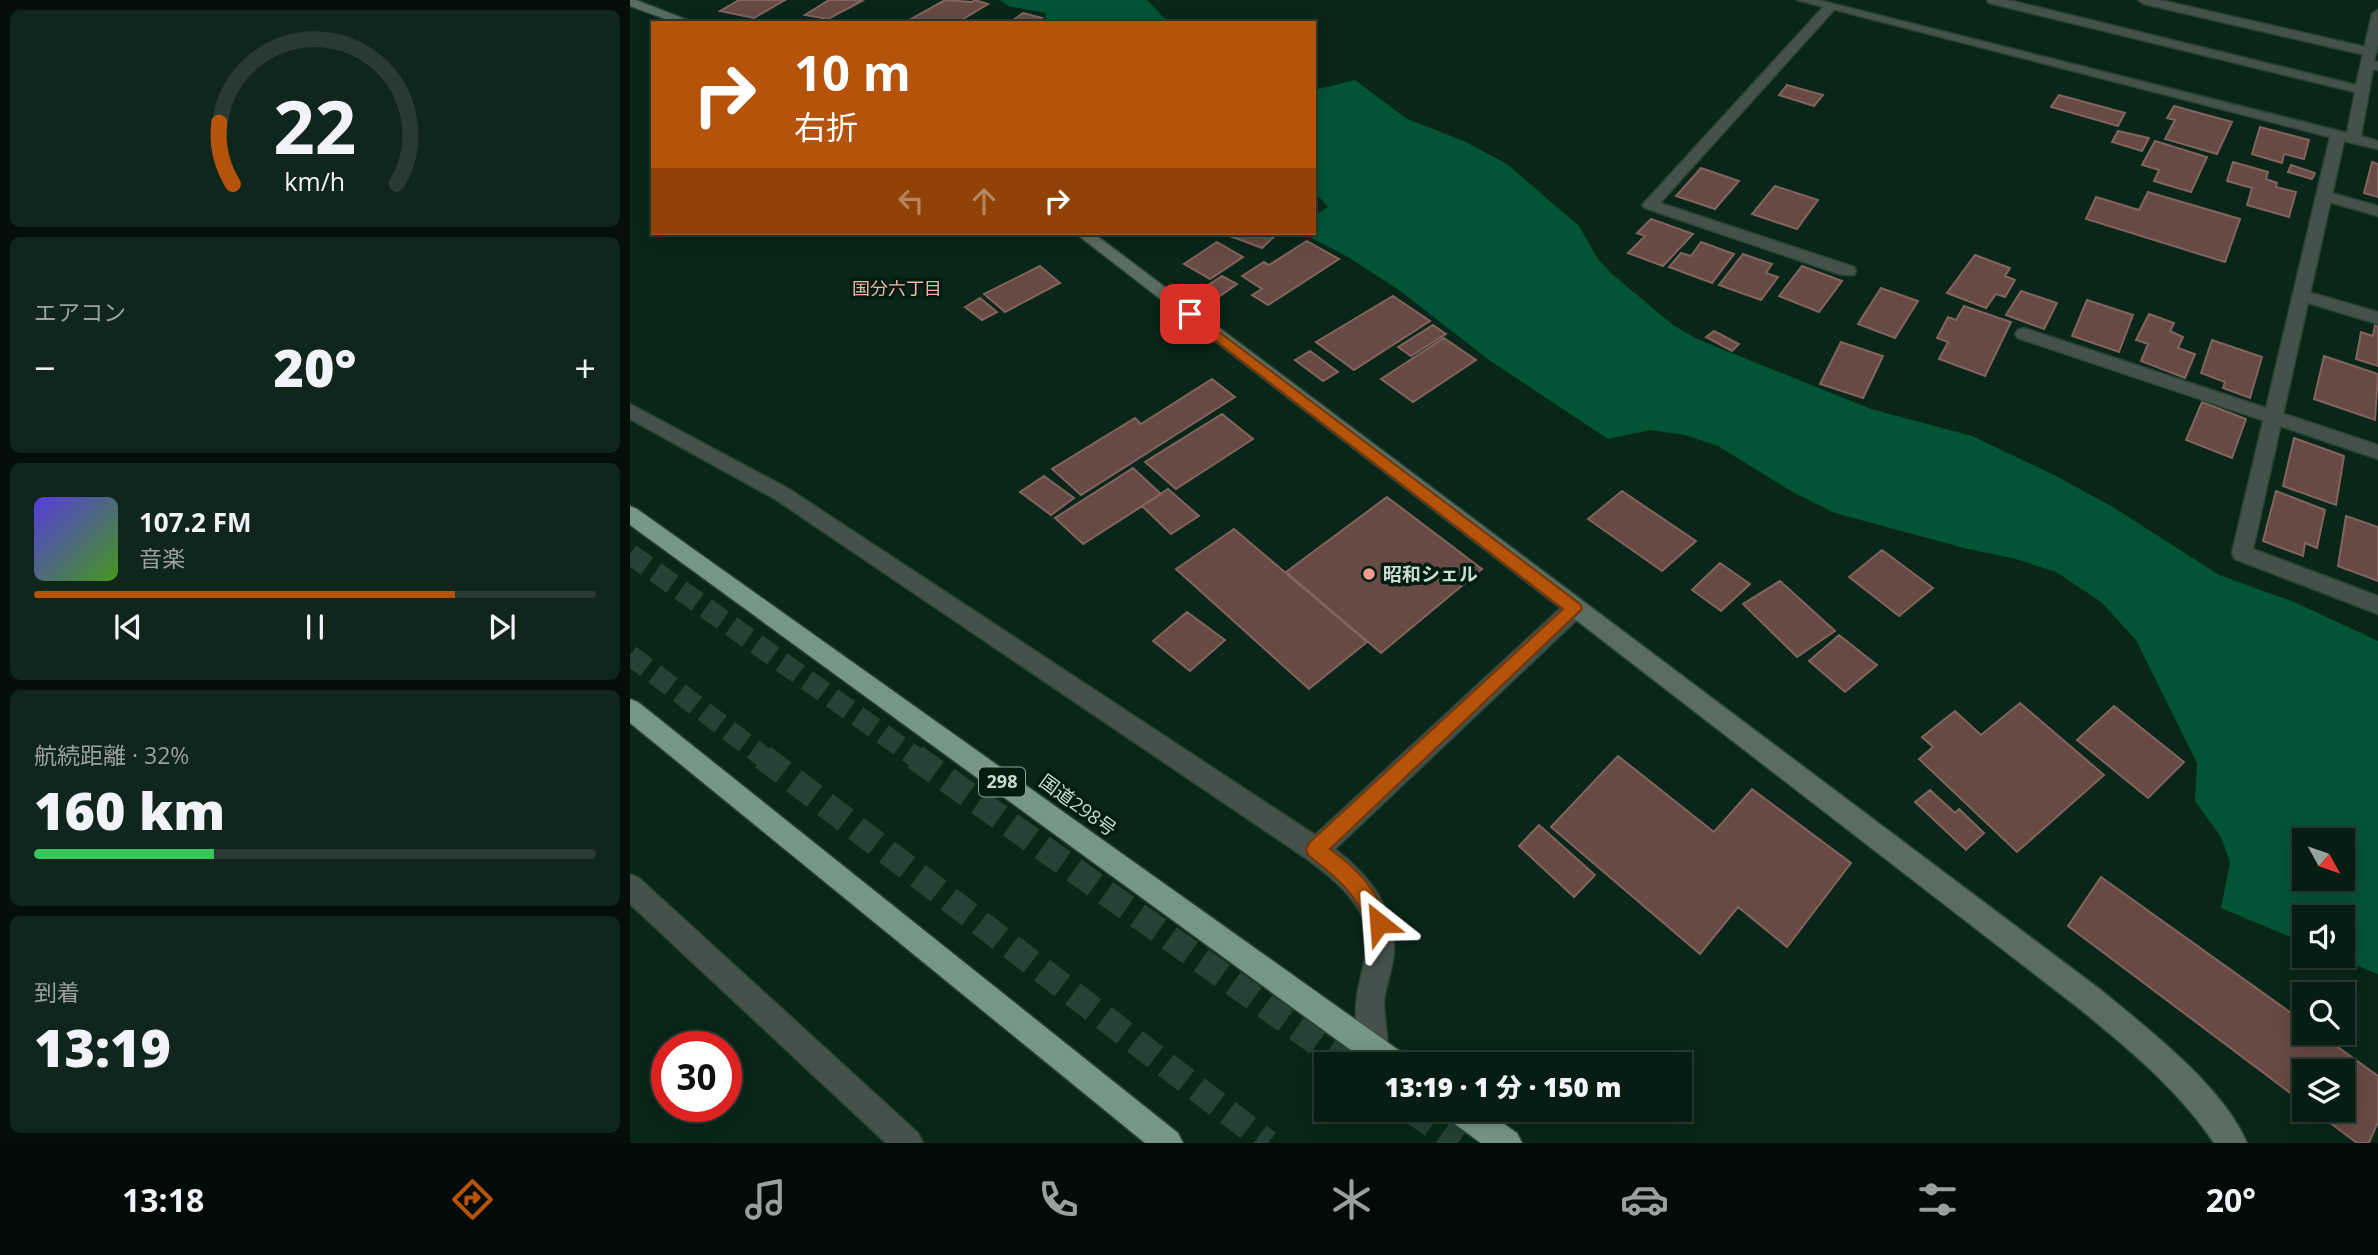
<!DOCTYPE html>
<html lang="ja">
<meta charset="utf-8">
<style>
body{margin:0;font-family:"Open Sans","Noto Sans JP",sans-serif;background:#10251c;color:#f1f3f6;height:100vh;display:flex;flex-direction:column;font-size:26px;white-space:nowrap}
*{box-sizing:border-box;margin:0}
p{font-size:23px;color:#98a1a0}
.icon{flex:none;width:38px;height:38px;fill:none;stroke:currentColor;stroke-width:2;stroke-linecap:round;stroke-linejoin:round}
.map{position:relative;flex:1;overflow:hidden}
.drawer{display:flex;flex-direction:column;gap:10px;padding:10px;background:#040f0a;width:630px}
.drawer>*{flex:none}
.top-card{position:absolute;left:21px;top:21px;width:665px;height:214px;border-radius:0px;box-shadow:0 4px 18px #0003,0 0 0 2px #283a33;background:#b45309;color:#fff;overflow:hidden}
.needle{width:46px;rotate:130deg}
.buttons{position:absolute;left:1662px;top:828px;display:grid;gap:14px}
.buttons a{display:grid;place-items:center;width:63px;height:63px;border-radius:0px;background:#071c13;box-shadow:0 4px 18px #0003,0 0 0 2px #283a33;font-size:35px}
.speed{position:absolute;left:21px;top:1031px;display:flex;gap:14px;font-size:35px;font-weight:700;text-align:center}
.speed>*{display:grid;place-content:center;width:91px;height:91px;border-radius:50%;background:#071c13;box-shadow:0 4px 18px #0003,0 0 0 2px #283a33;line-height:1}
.speed .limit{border:10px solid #d22;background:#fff;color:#111}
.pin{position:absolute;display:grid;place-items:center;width:60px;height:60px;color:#fff;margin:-30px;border-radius:14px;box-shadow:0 4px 10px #0006}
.me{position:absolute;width:77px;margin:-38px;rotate:332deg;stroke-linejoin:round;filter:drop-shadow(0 0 5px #0008)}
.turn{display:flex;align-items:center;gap:24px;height:147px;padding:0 28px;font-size:32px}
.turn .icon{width:91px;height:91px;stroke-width:2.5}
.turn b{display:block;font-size:49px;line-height:60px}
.lanes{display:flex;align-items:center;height:66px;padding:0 28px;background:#0003;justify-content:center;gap:35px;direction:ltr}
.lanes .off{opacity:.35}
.big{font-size:52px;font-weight:800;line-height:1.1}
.drawer .tile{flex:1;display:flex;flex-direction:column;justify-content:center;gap:10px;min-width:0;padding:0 24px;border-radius:10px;background:#10251c}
.drawer .dial{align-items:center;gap:0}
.dial svg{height:182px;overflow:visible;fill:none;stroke:#283a33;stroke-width:7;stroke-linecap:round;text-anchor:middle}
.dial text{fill:#f1f3f6;stroke:none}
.song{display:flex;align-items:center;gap:21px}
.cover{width:84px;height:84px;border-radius:10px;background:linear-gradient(135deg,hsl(250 70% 55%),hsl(100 70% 35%))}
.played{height:7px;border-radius:4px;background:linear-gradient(90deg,#b45309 75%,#283a33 75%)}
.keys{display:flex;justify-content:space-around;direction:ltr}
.heat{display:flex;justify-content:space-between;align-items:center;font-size:38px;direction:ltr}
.charge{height:10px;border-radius:5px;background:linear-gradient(90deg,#34c759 32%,#283a33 0)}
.trip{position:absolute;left:684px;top:1052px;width:378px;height:70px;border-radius:0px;background:#071c13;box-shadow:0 4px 18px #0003,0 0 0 2px #283a33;font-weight:800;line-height:70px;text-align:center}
.tab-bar{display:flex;height:112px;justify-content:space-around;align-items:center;background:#030b08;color:#98a1a0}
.tab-bar .icon{width:49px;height:49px}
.tab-bar .current{color:#b45309}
.tab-bar b{font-size:32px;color:#f1f3f6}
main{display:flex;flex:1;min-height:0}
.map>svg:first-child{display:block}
.forest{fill:#025437;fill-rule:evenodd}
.building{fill:#684a44;stroke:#83635d;stroke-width:2}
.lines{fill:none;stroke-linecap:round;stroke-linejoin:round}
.highway-tunnel-far1{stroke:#264135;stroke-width:21;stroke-dasharray:21 10;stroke-linecap:butt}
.highway-tunnel{stroke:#264135;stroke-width:26;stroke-dasharray:26 13;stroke-linecap:butt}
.lane-casing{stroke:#284337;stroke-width:3}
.street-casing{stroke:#284337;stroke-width:3}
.secondary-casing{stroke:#284337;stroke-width:3}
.highway-casing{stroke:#284337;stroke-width:3}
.lane{fill:#45514b;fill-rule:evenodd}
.street{fill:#45514b;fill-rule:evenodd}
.secondary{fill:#5a6d63;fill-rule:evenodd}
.highway{fill:#779686;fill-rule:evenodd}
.route{fill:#b45309;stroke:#753606;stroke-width:2}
.poi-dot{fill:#f59d8e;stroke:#011c10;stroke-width:2.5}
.labels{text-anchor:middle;stroke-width:7;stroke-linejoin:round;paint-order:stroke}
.far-neighbourhood-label{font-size:18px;fill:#f8b5a9;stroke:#011c10}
.shield{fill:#011c10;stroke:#8ea298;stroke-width:2}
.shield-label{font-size:18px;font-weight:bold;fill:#cbdbd2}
.poi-label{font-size:19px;font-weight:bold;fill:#cbdbd2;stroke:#011c10;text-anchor:start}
.street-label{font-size:19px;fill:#cbdbd2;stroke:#011c10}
</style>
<main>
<section class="drawer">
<div class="tile dial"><svg viewBox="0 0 100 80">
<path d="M14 69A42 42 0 1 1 86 69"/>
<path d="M14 69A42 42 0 0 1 8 42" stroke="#b45309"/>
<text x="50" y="56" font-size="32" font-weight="700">22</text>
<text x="50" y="72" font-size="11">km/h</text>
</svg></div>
<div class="tile"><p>エアコン</p>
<div class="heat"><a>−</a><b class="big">20°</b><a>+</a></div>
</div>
<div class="tile">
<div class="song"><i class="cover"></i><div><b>107.2 FM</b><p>音楽</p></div></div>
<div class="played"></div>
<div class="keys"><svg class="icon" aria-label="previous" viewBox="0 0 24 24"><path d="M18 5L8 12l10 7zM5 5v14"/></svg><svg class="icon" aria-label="pause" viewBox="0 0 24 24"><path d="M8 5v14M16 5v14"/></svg><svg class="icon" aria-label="next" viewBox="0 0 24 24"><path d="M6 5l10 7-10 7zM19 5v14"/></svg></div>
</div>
<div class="tile"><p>航続距離 · 32%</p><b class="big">160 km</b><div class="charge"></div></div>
<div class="tile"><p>到着</p><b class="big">13:19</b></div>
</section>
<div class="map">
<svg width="1748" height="1143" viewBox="0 0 1748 1143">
<rect width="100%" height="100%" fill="#092619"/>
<!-- forest -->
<path class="forest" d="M370 0H517L539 23H415L416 13 378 6Z
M725 80 777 119 834 141 877 164 949 226 968 259 982 274 1043 325 1067 339 1241 409 1342 436 1426 476 1483 507 1589 575 1664 602 1748 641V974L1704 956H1713V917H1675V943L1591 908 1600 862 1591 837 1565 801 1567 763 1506 640 1471 602 1426 572 1386 559 1334 548 1205 513 1161 491 1088 446 1055 435 1020 430 978 439 859 360 769 290 718 257 672 233H684V216L698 207 684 192V90ZM1675 840H1713V878H1675Z"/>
<!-- building -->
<path class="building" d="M109 0H155L124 18 90 11Z
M199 0H226L232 1 198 19 175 15Z
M315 0 342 2 345 0 358 4 330 21 337 23H274Z
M393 13 412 18 405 23 382 21Z
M1157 85 1193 95 1184 106 1149 95Z
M1429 95 1495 113 1488 126 1421 107Z
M1544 106 1602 122 1587 154 1535 139 1545 120 1537 118Z
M1630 127 1679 140 1674 159 1654 154 1652 163 1622 154Z
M1488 131 1519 138 1512 151 1482 142Z
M1525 141 1577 157 1561 192 1524 181 1529 170 1512 165Z
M1603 162 1638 172 1636 179 1647 183 1646 187 1666 192 1659 217 1617 205 1622 188 1597 181Z
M1742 162 1748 164V197L1734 193Z
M1661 165 1685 173 1682 179 1658 172Z
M1071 168 1109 181 1085 209 1046 196Z
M1145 186 1188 200 1167 229 1122 214Z
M1518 192 1610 219 1595 262 1456 219 1466 197 1509 210Z
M1021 219 1063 234 1033 266 998 253 1015 236 1007 233Z
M592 233H648L632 248Z
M677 241 709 259 638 305 622 295 632 289 612 276 634 262 639 265Z
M587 242 613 257 580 279 554 264Z
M1071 242 1104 254 1082 283 1039 267 1051 253 1061 256Z
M1113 254 1142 264 1136 273 1148 277 1131 300 1089 285Z
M1345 255 1380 268 1375 276 1385 280 1375 297 1366 294 1356 308 1317 293Z
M410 266 430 283 375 312 354 294Z
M1172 266 1212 281 1189 312 1149 296Z
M592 276 607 284 584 300 569 291Z
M1251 288 1288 301 1265 338 1228 324Z
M1391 291 1427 303 1414 329 1376 315Z
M763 296 800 321 724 370 686 342Z
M350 298 367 312 352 320 335 307Z
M1457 300 1503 315 1489 352 1442 336Z
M1334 306 1381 322 1355 376 1309 359 1318 342 1307 338 1318 317 1326 320Z
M1519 314 1544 323 1540 331 1553 337 1548 348 1565 354 1555 378 1511 361 1518 344 1506 340Z
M803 325 816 334 781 356 768 347Z
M1745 325 1748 326V366L1726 359 1731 332 1743 336Z
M1084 331 1109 344 1102 351 1076 337Z
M814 338 846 360 783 402 751 379Z
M1582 340 1632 357 1620 398 1593 388 1595 382 1571 373Z
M1211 342 1253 356 1233 398 1190 384Z
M680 351 708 372 693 381 665 360Z
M1694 356 1748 374 1745 420 1684 399Z
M582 379 605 397 451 495 422 469 505 418 511 424Z
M1572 402 1616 419 1602 458 1556 440Z
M592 414 623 439 546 489 515 462Z
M1664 438 1714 456 1706 505 1653 486Z
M503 468 531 494 453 544 425 518Z
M414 476 444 498 421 515 390 492Z
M538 489 569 516 541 534 512 506Z
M992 491 1066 541 1032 571 958 519Z
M1646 491 1695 510 1687 548 1675 543 1673 556 1633 541Z
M757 497 852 569 751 653 656 572Z
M1716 516 1748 527V581L1708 566Z
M604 529 737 642 679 689 546 569Z
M1252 550 1303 588 1269 616 1219 577Z
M1090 563 1120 584 1091 611 1062 590Z
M1150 581 1205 631 1167 657 1113 604Z
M557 612 595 640 560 671 523 641Z
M1209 635 1247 665 1215 692 1179 661Z
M1390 703 1474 775 1387 852 1289 759 1303 747 1292 737 1325 711 1351 735Z
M1484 706 1554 762 1518 798 1447 740Z
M988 756 1084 832 1122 789 1221 863 1157 947 1108 907 1070 954 921 827Z
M1300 790 1325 813 1329 809 1354 833 1336 850 1285 802Z
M909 825 965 875 944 897 889 846Z
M1471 877 1675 1023V1032H1687L1748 1076V1122L1739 1143H1727L1683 1110H1713V1071H1675V1104L1438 926Z"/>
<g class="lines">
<!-- highway-tunnel-far1 -->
<path class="highway-tunnel-far1" d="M0 554 288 759
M0 655 136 759"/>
<!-- highway-tunnel -->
<path class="highway-tunnel" d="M133 757 638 1143
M285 757 717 1064
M781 1110 828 1143"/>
<!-- lane casing -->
<g class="lane-casing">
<path id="lane" d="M1508 0H1530L1740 48 1747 52 1740 56 1514 4Z
M1200 3 1206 7 1204 10 1030 203 1224 267 1226 271 1224 275H1212L1015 208 1012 205 1015 202 1196 4Z
M1694 191 1748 206V216L1689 199 1686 196Z
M1671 290 1748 312V324L1665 299 1663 295 1665 291Z
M1394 328 1748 445V459L1388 338 1385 334 1388 330Z"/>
</g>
<!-- street casing -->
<g class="street-casing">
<path id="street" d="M1167 0H1188L1717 133 1725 92 1359 3 1357 0H1378L1726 85 1742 14 1748 10V44L1744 61 1748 62V70L1743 69 1731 136 1748 141V149L1714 141 1623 549 1748 596V614L1605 559 1602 553 1700 137Z
M0 404 159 489 685 835 936 603 944 600 952 603 955 609 952 615 705 849C740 876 769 912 763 959 761 974 755 987 754 1002 753 1022 762 1042 754 1061L747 1064 734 1061C727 1043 724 1016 727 997 731 969 745 940 730 912 718 890 697 874 677 859L145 499 0 419Z
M0 874 9 878 288 1133 293 1143H256L0 904Z"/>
</g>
<!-- secondary casing -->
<g class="secondary-casing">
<path id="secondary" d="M0 0H6L65 23H46L0 6Z
M445 233H463L1471 990C1518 1029 1593 1086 1617 1143H1584C1549 1091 1500 1050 1451 1010Z"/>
</g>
<!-- highway casing -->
<g class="highway-casing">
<path id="highway" d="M0 506 7 509 774 1054 778 1064H740L0 525Z
M0 699 8 702 548 1133 553 1143H515L0 723Z
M814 1110H854L887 1133 892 1143H851L819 1120Z"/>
</g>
<!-- lane -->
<use href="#lane" class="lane"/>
<!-- street -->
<use href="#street" class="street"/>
<!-- secondary -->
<use href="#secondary" class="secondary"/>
<!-- highway -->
<use href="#highway" class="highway"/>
</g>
<!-- route -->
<path class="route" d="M560 310 950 604 952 609 700 849C731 872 745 888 759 923L756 931 749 933 742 931C727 895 709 879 679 856L676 850 679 843 933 609 555 317V311Z"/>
<!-- markers -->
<circle class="poi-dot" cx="739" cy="574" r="7"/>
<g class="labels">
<!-- far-neighbourhood labels -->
<g class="far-neighbourhood-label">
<text x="267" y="295">国分六丁目</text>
</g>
<!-- shield labels -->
<rect class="shield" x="349" y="767.5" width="46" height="29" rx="5"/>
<g class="shield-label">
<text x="372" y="788">298</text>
</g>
<!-- poi labels -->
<g class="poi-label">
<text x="753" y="581">昭和シェル</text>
</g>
<!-- street labels -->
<g class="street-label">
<text transform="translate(448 805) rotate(36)" y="7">国道298号</text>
</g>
</g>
</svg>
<div class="buttons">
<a><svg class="needle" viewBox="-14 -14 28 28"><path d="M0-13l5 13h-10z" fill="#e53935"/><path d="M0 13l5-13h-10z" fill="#98a1a0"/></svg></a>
<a><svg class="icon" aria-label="sound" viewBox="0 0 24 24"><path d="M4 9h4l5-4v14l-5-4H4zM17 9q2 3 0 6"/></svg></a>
<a><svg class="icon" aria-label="search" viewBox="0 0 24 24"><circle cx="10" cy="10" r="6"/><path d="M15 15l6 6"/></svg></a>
<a><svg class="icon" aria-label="layers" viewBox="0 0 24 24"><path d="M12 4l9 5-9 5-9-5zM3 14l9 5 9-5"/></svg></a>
</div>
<div class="speed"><div class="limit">30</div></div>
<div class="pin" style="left:560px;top:314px;background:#d93025"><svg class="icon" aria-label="arrive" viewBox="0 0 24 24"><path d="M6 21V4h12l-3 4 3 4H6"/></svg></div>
<svg class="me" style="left:749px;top:923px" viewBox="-20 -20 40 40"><path d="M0-17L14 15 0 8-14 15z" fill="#b45309" stroke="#fff" stroke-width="4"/></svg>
<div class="trip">13:19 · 1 分 · 150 m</div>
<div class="top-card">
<div class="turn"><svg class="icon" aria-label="right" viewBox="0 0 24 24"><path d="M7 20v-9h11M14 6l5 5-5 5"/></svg><div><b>10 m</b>右折</div></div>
<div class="lanes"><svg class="icon off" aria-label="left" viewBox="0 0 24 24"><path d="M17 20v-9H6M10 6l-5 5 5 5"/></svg><svg class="icon off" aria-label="ahead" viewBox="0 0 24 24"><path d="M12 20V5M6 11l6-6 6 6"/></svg><svg class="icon" aria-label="right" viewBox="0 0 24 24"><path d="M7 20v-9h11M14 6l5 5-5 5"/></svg></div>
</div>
</div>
</main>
<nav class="tab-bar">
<b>13:18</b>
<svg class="icon current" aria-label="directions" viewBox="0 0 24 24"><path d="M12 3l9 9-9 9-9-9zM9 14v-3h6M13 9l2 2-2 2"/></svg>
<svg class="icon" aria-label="music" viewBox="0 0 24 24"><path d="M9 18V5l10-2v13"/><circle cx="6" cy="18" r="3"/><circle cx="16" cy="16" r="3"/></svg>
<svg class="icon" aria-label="phone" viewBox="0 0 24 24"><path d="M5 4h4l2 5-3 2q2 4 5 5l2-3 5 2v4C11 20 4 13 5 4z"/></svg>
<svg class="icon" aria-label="climate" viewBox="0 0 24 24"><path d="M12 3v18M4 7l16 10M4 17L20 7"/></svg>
<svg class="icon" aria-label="car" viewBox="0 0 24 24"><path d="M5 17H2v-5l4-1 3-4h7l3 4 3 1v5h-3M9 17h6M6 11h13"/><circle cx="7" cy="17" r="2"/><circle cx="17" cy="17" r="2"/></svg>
<svg class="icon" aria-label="filters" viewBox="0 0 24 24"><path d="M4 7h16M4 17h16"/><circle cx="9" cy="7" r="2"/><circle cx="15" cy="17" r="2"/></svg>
<b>20°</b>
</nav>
